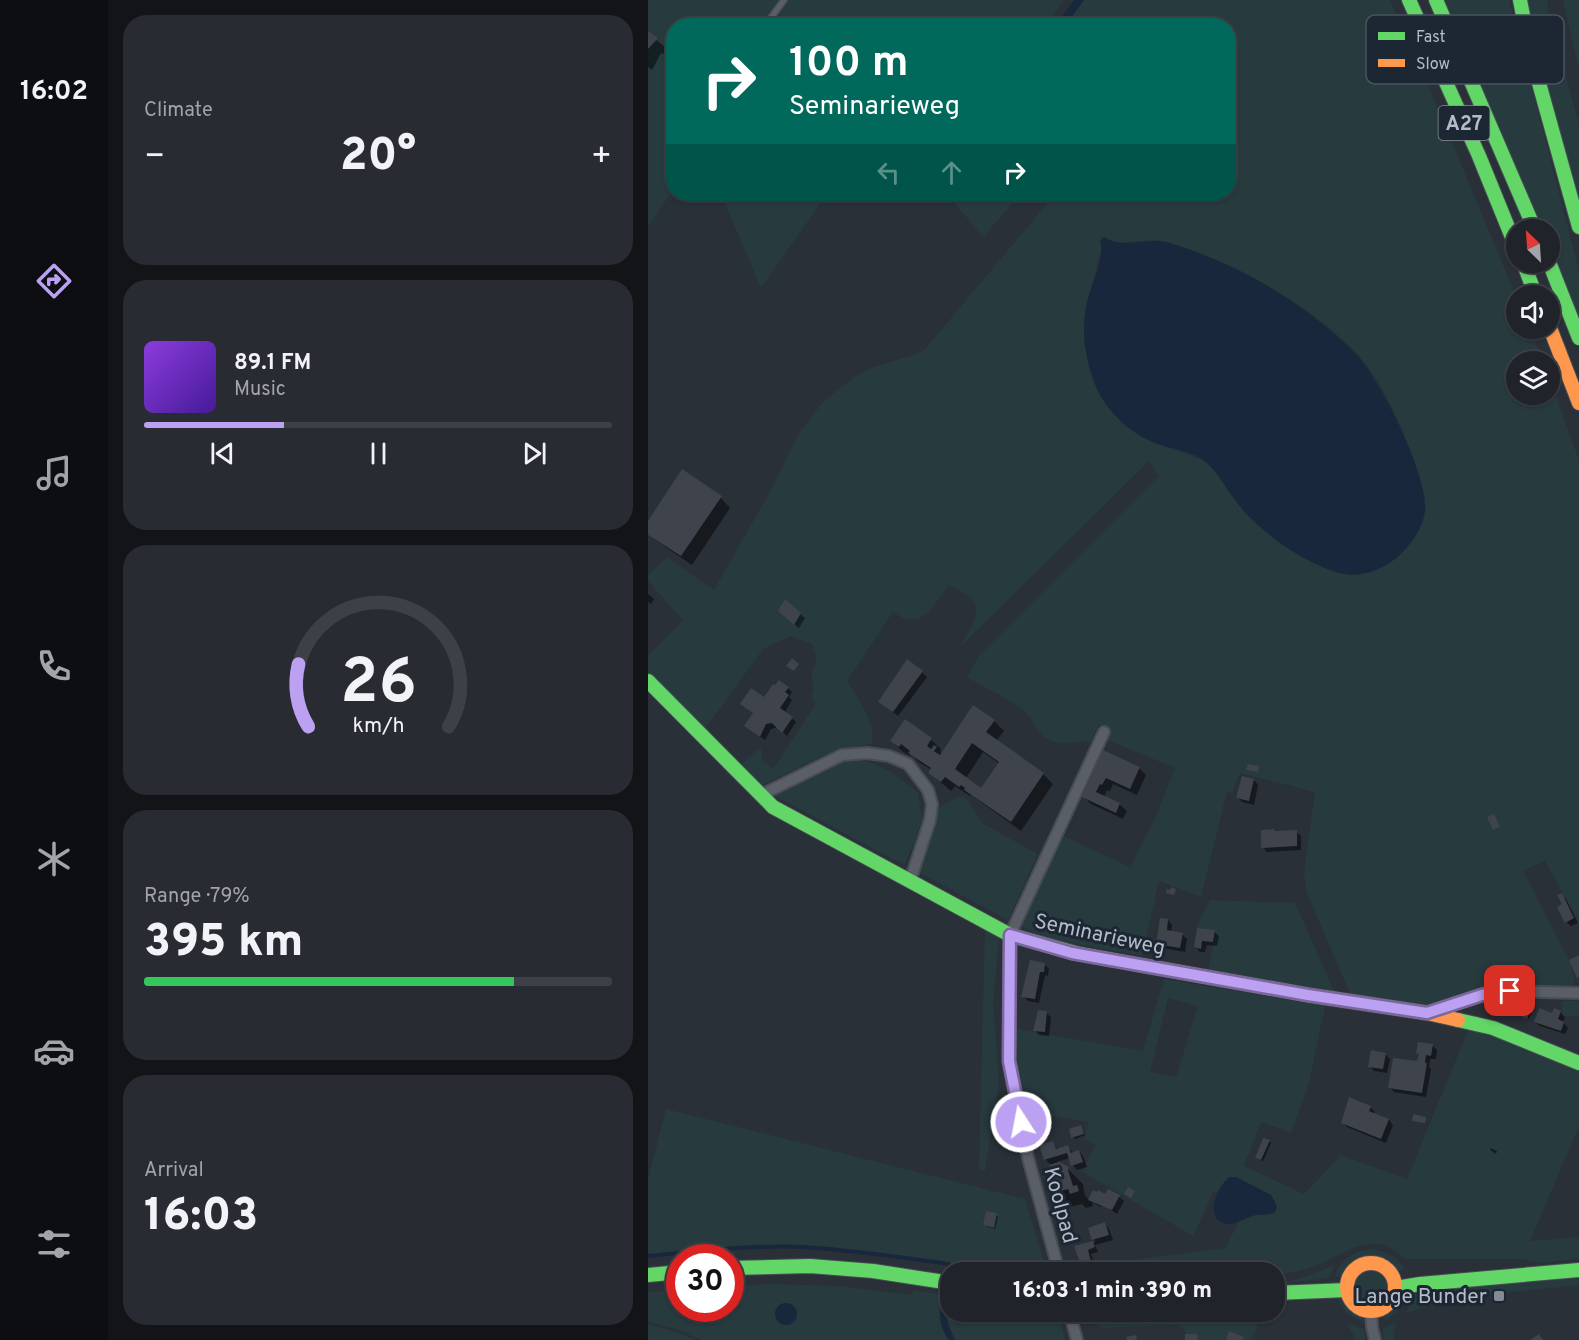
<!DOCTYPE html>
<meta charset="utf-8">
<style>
body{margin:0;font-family:Overpass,sans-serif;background:#282c32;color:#f1f3f6;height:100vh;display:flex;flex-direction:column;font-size:22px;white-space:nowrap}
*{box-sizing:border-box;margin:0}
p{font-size:20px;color:#a2a4a8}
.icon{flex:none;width:33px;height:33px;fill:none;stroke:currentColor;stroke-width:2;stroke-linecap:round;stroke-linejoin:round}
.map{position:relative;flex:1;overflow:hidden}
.panel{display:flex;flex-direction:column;gap:15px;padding:15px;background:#121417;width:540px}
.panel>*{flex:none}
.top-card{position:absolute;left:18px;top:18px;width:570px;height:183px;border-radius:24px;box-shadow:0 2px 4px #0004,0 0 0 2px #3d4147;background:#00695c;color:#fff;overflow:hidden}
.needle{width:39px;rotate:335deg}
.buttons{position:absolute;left:858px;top:219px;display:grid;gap:12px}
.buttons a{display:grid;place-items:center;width:54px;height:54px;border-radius:50%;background:#20242a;box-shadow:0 2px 4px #0004,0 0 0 2px #3d4147;font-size:30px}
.speed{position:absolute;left:18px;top:1244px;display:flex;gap:12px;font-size:30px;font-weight:700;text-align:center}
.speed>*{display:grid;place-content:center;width:78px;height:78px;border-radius:50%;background:#20242a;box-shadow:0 2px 4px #0004,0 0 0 2px #3d4147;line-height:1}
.speed .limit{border:9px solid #d22;background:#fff;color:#111}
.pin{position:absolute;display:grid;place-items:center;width:51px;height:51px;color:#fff;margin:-26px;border-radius:12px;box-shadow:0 3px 9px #0006}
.me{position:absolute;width:66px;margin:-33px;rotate:349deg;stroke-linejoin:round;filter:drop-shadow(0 0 4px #0008)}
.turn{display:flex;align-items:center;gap:21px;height:126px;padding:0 24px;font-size:27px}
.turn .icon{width:78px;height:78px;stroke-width:2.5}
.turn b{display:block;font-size:42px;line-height:51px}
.lanes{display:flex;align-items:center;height:57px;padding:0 24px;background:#0003;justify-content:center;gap:30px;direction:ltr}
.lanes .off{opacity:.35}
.big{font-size:45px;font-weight:800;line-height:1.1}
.panel .widget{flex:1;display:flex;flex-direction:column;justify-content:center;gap:9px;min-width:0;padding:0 21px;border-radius:24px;background:#282c32}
.panel .dial{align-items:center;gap:0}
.dial svg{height:156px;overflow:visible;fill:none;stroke:#3d4147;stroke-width:7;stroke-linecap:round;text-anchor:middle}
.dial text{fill:#f1f3f6;stroke:none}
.song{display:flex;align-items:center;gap:18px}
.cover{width:72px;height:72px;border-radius:9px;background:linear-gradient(135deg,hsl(270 70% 55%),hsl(260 70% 35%))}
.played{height:6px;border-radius:3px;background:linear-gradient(90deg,#bca0f2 30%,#3d4147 30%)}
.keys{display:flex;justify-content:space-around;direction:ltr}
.heat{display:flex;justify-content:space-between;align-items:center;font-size:33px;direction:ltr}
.charge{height:9px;border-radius:4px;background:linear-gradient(90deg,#34c759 79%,#3d4147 0)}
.trip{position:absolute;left:292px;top:1262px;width:345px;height:60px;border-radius:24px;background:#20242a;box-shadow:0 2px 4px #0004,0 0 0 2px #3d4147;font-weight:800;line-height:60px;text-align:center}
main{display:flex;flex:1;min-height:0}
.tabs{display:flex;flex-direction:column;width:108px;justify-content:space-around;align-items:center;background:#0d0e11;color:#a2a4a8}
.tabs .icon{width:42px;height:42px}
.tabs .active{color:#bca0f2}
.tabs b{font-size:27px;color:#f1f3f6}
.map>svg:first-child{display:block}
.green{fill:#273a3e;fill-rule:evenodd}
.water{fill:#19273c}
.shadow{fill:#0007;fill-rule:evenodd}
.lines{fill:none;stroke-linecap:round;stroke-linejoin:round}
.stream{stroke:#19273c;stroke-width:4}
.building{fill:#3f444c;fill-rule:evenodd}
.lane-casing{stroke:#484c55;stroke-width:8}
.street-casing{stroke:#484c55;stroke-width:14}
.fast-casing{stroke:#484c55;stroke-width:16}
.slow-casing{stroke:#484c55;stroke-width:16}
.lane{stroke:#5a5e66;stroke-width:5}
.street{stroke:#5a5e66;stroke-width:10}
.fast{stroke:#63d668;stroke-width:14}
.slow{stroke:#ff974d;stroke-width:14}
.route-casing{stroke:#7a689d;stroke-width:15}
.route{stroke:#bca0f2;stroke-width:10}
.poi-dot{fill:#848b96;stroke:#1d2633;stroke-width:2}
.labels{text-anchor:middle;stroke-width:6;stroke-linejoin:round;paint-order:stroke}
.shield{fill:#1d2633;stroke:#878f9c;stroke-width:1.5}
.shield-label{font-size:20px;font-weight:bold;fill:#b4bcc9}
.street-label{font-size:21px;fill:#b4bcc9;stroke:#1d2633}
.poi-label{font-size:21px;fill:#b4bcc9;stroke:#1d2633;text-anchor:end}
.key{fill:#1d2633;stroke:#4a5360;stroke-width:1.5}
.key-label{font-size:16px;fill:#b4bcc9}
</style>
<main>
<nav class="tabs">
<b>16:02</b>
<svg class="icon active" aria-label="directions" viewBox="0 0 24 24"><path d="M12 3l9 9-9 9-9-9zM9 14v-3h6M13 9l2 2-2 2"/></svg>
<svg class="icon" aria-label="music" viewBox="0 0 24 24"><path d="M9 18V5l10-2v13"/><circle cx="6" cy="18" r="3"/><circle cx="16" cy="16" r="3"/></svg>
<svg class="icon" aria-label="phone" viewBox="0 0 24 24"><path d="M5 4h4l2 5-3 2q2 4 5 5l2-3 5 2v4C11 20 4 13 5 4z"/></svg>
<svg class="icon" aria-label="climate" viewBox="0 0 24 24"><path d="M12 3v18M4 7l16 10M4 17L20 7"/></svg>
<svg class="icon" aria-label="car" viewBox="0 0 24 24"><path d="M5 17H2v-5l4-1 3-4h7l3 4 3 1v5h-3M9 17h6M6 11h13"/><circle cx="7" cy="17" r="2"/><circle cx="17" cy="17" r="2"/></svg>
<svg class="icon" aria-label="filters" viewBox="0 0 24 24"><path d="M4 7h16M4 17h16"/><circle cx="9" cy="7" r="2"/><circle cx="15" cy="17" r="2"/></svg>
</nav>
<section class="panel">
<div class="widget"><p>Climate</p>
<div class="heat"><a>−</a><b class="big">20°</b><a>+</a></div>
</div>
<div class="widget">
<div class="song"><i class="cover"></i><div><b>89.1 FM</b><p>Music</p></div></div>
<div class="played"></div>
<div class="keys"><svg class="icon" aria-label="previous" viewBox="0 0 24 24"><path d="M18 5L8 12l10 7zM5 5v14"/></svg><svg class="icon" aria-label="pause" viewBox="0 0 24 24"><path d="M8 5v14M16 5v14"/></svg><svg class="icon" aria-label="next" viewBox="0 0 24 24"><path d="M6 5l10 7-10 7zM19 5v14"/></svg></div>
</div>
<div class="widget dial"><svg viewBox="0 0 100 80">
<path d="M14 69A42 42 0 1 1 86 69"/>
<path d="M14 69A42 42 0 0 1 9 37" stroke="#bca0f2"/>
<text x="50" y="56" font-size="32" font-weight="700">26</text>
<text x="50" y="72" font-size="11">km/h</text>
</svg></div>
<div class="widget"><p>Range · 79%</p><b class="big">395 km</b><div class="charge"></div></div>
<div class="widget"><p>Arrival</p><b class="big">16:03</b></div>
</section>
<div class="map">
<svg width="931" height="1340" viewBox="0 0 931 1340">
<rect width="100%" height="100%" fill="#2a3038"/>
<!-- green -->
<path class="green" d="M0 0H416L398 25 26 26 25 190 0 227Z
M429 0H742L766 51 868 296V328L882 329 894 361 868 362V394H902V380L931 460V923L897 861 875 871 923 964 927 988 807 1001 776 1006 737 1003 704 998 659 893 656 877 657 864 667 792 592 773 584 793 579 791 553 897 511 881 494 956C457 949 403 943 371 925L413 835 482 867 507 819 527 768 457 739 460 730 451 725 442 742C429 740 419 746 406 742 384 733 389 720 375 710 358 697 337 688 319 677L330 657 511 476 501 461 311 648C318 636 337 611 323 598 317 593 308 589 301 585 291 597 278 625 258 619 254 618 249 614 245 612L199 681C210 700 228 720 224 743L179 754 114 785 93 764 113 747 114 760 125 769 167 705 164 696C168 686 165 687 164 677 163 662 174 666 164 644L143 636 115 649 57 729 0 673V656L35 621 0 581V575L19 557 66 590 124 488 149 436 174 403 206 377 226 367 269 354 278 348 407 194H580V26L412 25ZM506 240C571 251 680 313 720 367 746 402 765 455 777 497L751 556 738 565 714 574 703 575 689 572 671 565 611 525 597 513 567 471 555 460 507 443 475 423 462 409 450 391 441 366 436 343 438 307 454 247 462 241 469 243Z
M793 0H861L931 270V319L902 248V230L894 229Z
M878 0H899L901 14 931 124V203L899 97Z
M915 0H931V71Z
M73 194H179L113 288Z
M299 194H373L335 237Z
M205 758C232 762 250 776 270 793L274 819 266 844 256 865 123 794 190 761Z
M315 797 319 800 334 823 390 854 360 920 268 871 290 808 308 798Z
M562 900 647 903 688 995 560 970 568 932 548 928Z
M337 926 349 934 351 938 345 1002 351 1081 337 1171 331 1170Z
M516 979 677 1006 661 1083 643 1133 613 1122 596 1166 656 1194 693 1155 759 1179 821 1028 840 1033 931 1068V1126L882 1241 931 1237V1259L891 1263 874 1259H757C725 1226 697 1255 664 1267 652 1271 640 1273 627 1275V1272H470L475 1261 577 1248 591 1222 607 1215H621L623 1195 588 1178 581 1177 572 1187 570 1192 566 1191 545 1236 435 1172 447 1145 437 1139 440 1122 373 1110 362 1028 495 1051ZM520 998 550 1006 528 1077 502 1072Z
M915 1001H931V1015L914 1017Z
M18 1109 377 1199 399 1272H354L264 1258 171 1248H92L0 1254V1180Z
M723 1249C739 1251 748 1256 757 1269L749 1272C735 1250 708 1254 696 1276L687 1277C692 1259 706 1251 723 1249Z
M687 1264 681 1278 638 1283 668 1273Z
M706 1287a17 17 0 1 1 34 0a17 17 0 1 1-34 0Z
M931 1276V1285C875 1292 811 1293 758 1313L767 1294 861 1282Z
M122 1284 192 1286 264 1295 265 1290 303 1296V1311H390L410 1314 417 1340H307C302 1329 296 1318 299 1306L296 1301C292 1317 290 1325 301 1340H53L29 1329 0 1322V1292L31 1290 32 1308H82L83 1286Z
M759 1297 752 1310 736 1321 737 1313 746 1306 751 1299Z
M689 1298H696L701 1307 714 1315 716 1322C703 1318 694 1311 689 1298Z
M557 1311H615L604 1340H547L537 1333 535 1327 527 1325 456 1328 427 1316Z
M748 1322 745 1340H735V1328Z
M699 1323 716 1329 718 1340H708Z
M0 1324 29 1332 48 1340H0Z"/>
<!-- water -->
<path class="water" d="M426 0H436L418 25H408Z
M456 237C475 250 500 236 522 243 590 264 654 301 705 351 731 376 781 476 777 511 774 532 759 550 743 562 727 573 706 578 688 572 652 560 614 534 590 504 578 490 570 470 554 459 541 451 524 449 510 444 484 435 460 413 449 389 438 363 433 335 438 307 441 289 458 258 452 241Z
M582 1177H588L623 1195 629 1206 627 1212C620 1216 612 1214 604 1216 594 1219 584 1228 573 1222 557 1214 571 1184 582 1177Z
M296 1301 300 1305C296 1318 302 1329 307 1340H301C293 1329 290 1317 293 1304H296Z
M127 1314a11 11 0 1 1 22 0a11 11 0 1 1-22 0Z"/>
<!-- shadow -->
<path class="shadow" d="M0 33 19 49 15 54 13 53 4 70 0 67Z
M73 498 82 508 44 565 0 535V524Z
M0 594 6 599 3 604 0 602Z
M152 614 157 618 151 628 136 616Z
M274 672 279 677 250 716 232 702Z
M140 688 144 692 141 697 144 700 137 712 148 722 139 736 130 727 123 729 117 740 102 730 116 699Z
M257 721 283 740 293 749 292 752 294 754 346 721 356 731 348 741 395 774 405 784 373 831 323 795 322 796 307 786 303 791 282 773 284 770 272 763 263 754 262 756 254 751 244 741ZM335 752 352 764 334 790 318 778Z
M456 752 491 768 498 775 489 795 465 784 462 791 459 790 456 797 471 804 479 811 475 819 443 804 436 797Z
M606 780 610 785 606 805 594 802 590 798Z
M627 832H648L653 836V850L619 852 615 847Z
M914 895 918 899 930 923 923 926 918 922Z
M520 920 524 925 523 933 534 934 539 939 537 952 514 948 510 944Z
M550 930 566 932 571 936 569 946 559 945 557 952H552L548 947Z
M397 965 401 969 400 976 397 975 391 1003 380 1001 375 996Z
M883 1008 885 1010 881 1019 872 1016Z
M912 1012 917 1017 915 1022 920 1028 917 1034 892 1026 887 1022Z
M398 1013 403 1017 401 1036 391 1035 387 1030Z
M784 1045 789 1050 788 1059H782L781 1067 783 1069 778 1097 746 1092 742 1087 771 1063 772 1055 770 1053Z
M737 1054 742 1059 739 1073 726 1071 722 1066Z
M722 1107 727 1112 726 1115 741 1120 745 1125 738 1143 699 1127 695 1123Z
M433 1126 437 1135 427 1139 425 1137Z
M621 1141 623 1143 615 1161 610 1159Z
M405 1143 410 1150 420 1147 425 1153 431 1151 435 1156 439 1167 429 1170 425 1165 422 1158 409 1162 420 1169 435 1184 437 1196 442 1200 458 1196 471 1197 476 1201 469 1214 454 1204 453 1207 444 1202 445 1206 438 1208 434 1204 422 1207 407 1192 402 1164 397 1159Z
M843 1148 849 1151 848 1154 842 1150Z
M348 1215 350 1217 347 1229 339 1227 337 1225Z
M457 1224 461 1229 465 1240 447 1245 450 1252 443 1254 448 1269 440 1272 435 1267 428 1247 448 1242 445 1239Z"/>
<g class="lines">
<!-- stream -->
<path class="stream" d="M0 1256C51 1251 103 1245 155 1247 204 1250 252 1257 301 1264L299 1279
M295 1308 298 1286"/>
</g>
<!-- building -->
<path class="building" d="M0 31 10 38 0 49Z
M34 469 74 496 33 556 0 535V521Z
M137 599 153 613 146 625 130 611Z
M144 658 151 664 146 671 138 666Z
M259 659 275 671 245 712 230 702Z
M131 680 141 687 137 692 141 695 132 708 145 717 134 733 124 723 118 724 112 737 96 726 105 713 92 704 103 688 116 697 125 684 127 685Z
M325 705 347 720 338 732 396 773 363 822 316 790 317 788 313 785 311 787 297 777 293 782 280 773 283 768 260 753 262 751 253 744 251 747 242 741 257 719 284 738 279 746 283 749 286 745 289 747 286 751 292 755ZM324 743 351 762 333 788 307 769Z
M455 750 492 767 482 789 458 778 454 785 452 784 448 792 472 803 468 813 434 797Z
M600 764 611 766 610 772 598 770Z
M594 776 606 779 601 801 588 798Z
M846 814 852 827 845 830 839 817Z
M626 829V831L649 830V846L613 848V830Z
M523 887 528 889 526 895 518 893 519 889 522 890Z
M914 893 926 918 917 923 909 907 914 904 909 895Z
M512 918 520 919 519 930 535 933 532 948 508 944Z
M549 928 567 930 565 942 554 941 553 949 546 947Z
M931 955V977L929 978 921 960Z
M382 960 397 963 396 972H392L387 999 373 997Z
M873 1003 884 1007 879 1019 869 1015Z
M891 1008 904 1013 906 1008 913 1011 910 1019 916 1022 913 1031 886 1022Z
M390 1010 399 1011 397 1032 385 1031Z
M770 1042 785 1044 783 1056 778 1055 777 1063H779L774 1093 740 1088 745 1058 769 1061 771 1054 768 1053Z
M723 1050 738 1053 735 1069 720 1067Z
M701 1097 723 1106 721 1111 741 1119 733 1139 693 1123Z
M765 1114 778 1117 777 1123 764 1121Z
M433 1125 436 1134 423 1138 421 1129Z
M615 1138 622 1140 613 1160 607 1158Z
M405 1141 408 1149 420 1145 423 1153 431 1150 435 1162 423 1166 419 1153 396 1160 391 1145Z
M411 1162 421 1167 420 1170 425 1186 429 1185 431 1191 422 1194 420 1189 406 1193 399 1171 402 1170 401 1165Z
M480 1187 487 1191 483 1198 476 1194Z
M460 1189 472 1195 464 1210 440 1200 445 1190 449 1192 450 1190 457 1194Z
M338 1211 349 1213 346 1228 335 1225Z
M457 1222 461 1235 444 1240 440 1228Z
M445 1241 447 1247 440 1250 444 1265 434 1268 426 1246Z
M581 1331 596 1337 595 1340H580L578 1339Z
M537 1334H549L550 1340H537Z
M891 1334 895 1340H882Z
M488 1335 489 1340H479L478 1337Z"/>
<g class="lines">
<!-- lane casing -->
<g class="lane-casing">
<path id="lane" d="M117 26 136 0"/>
</g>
<!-- street casing -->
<g class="street-casing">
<path id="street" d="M113 795 194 755 219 753 241 756 260 764 280 790 284 804 282 820 262 881
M779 1013 837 994 862 991 931 993
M411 1272 380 1158 361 1061 362 935 456 732
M421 1311 429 1340
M723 1312 724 1327 727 1340"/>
</g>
<!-- fast casing -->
<g class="fast-casing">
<path id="fast" d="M761 0 831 156 868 247
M788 0 887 230
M872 0 881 47 931 227
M875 262 888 296
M901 262 931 338
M0 681 125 807 362 935 431 954
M810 1020 845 1028 931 1063
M82 1268 162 1266 225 1271 303 1283
M0 1275 32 1272
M748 1288 772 1284 931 1270
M627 1293 699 1290"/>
</g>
<!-- slow casing -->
<g class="slow-casing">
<path id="slow" d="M902 328 931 403
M431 954 660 995 779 1013 810 1020
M699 1287a24 24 0 1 1 48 0a24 24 0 1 1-48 0Z"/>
</g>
<!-- lane -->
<use href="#lane" class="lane"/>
<!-- street -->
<use href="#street" class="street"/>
<!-- fast -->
<use href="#fast" class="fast"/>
<!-- slow -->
<use href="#slow" class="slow"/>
</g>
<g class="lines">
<!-- route casing -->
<g class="route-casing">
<path id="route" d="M373 1122 361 1061 362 935 424 953 660 995 779 1013 837 994 862 991"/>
</g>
<!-- route -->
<use href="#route" class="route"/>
</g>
<!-- markers -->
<rect class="poi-dot" x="845" y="1290" width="12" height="12" rx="3"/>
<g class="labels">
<!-- shield labels -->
<rect class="shield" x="790.5" y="106" width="51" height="34" rx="4.5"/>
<g class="shield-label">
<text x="816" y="130">A27</text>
</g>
<!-- street labels -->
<g class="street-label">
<text transform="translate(452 934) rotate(12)" y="7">Seminarieweg</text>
<text transform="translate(413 1205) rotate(75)" y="7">Koolpad</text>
</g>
<!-- poi labels -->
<g class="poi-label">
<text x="839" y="1303">Lange Bunder</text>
</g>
</g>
<!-- legend -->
<rect x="718" y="15" width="198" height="69" rx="9" class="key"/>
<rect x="730" y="32" width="27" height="8" fill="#63d668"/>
<rect x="730" y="59" width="27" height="8" fill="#ff974d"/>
<g class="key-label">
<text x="768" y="42">Fast</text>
<text x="768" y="69">Slow</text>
</g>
</svg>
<div class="buttons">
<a><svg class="needle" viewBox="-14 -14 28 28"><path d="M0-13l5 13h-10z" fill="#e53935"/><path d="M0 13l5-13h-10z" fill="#a2a4a8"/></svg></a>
<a><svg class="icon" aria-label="sound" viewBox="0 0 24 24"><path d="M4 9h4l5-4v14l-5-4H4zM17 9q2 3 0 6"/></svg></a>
<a><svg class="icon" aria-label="layers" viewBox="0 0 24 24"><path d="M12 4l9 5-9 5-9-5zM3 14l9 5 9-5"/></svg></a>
</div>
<div class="speed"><div class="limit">30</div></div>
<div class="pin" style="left:862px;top:991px;background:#d93025"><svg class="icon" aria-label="arrive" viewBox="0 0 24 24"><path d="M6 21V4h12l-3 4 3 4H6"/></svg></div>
<svg class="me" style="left:373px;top:1122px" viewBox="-20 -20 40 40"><circle r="17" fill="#bca0f2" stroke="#fff" stroke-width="3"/><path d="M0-11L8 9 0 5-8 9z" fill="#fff"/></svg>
<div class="trip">16:03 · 1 min · 390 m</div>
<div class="top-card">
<div class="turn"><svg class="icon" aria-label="right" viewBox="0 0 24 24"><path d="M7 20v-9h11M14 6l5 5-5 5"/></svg><div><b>100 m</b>Seminarieweg</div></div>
<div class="lanes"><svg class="icon off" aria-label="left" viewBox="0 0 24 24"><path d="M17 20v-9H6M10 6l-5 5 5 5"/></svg><svg class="icon off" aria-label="ahead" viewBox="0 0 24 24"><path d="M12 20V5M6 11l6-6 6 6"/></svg><svg class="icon" aria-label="right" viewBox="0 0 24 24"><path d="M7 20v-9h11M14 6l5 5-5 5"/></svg></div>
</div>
</div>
</main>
